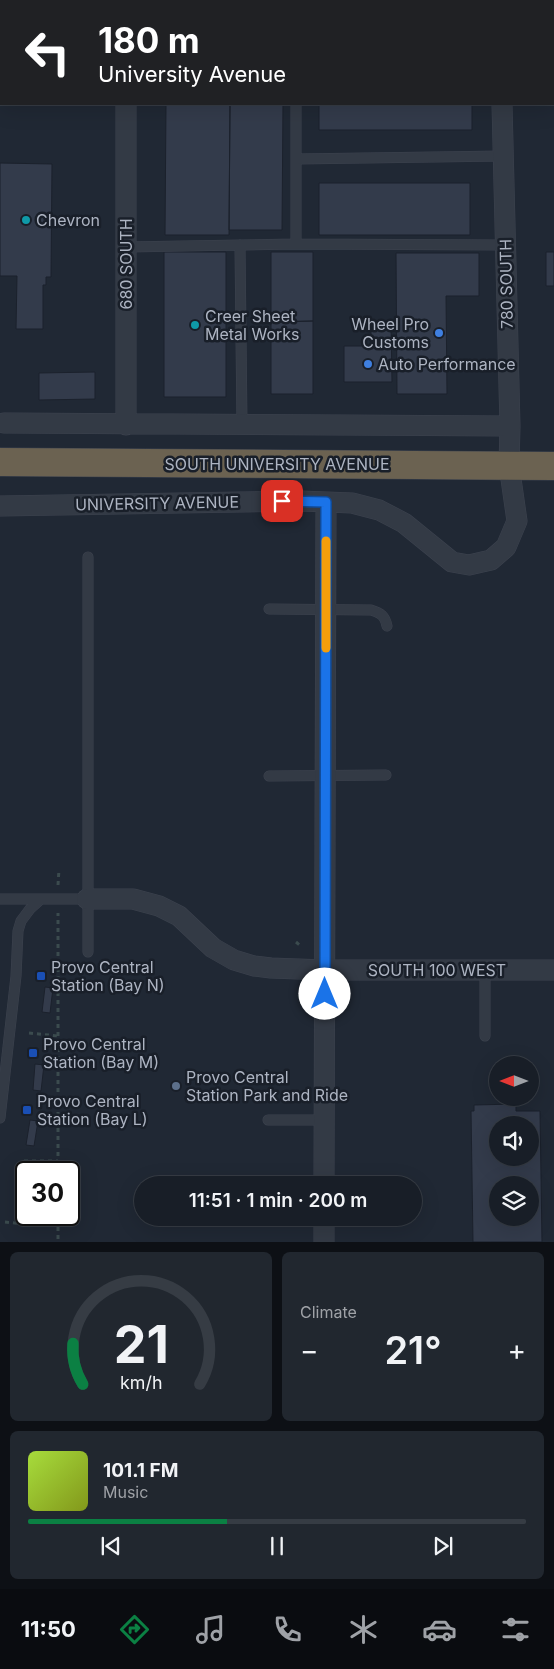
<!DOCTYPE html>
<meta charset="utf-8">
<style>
body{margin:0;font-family:Inter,sans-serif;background:#21272f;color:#f1f3f6;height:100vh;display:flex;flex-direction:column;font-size:19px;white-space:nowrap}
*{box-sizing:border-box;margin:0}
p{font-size:16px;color:#9fa2a7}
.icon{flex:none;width:28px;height:28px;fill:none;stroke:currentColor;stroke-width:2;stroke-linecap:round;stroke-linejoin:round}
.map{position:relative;height:1242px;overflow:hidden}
.details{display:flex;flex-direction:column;gap:10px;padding:10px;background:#0d1015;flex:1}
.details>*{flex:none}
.top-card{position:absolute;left:0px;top:0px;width:555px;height:105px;box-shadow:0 5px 20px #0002,0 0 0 1px #363c44;background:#202124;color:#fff;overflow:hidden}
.needle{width:32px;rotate:270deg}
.tools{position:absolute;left:489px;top:1056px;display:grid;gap:10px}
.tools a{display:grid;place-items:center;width:50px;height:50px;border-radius:50%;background:#181e27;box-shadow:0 5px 20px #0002,0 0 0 1px #363c44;font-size:25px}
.speed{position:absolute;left:15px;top:1161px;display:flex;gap:10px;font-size:25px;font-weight:700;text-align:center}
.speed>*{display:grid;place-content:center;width:65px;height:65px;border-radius:50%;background:#181e27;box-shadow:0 5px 20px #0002,0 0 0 1px #363c44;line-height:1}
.speed .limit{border:2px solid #111;border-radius:8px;background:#fff;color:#111}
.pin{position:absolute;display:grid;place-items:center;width:42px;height:42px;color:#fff;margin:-21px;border-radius:10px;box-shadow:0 2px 8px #0006}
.me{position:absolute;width:55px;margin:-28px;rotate:0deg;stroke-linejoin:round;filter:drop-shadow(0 0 4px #0008)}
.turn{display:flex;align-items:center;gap:18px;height:105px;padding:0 15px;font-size:22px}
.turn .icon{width:65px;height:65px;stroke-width:2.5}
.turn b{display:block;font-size:35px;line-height:42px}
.big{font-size:38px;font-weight:600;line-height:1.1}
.details .widget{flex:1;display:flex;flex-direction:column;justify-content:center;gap:8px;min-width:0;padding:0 18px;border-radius:8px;background:#21272f}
.details .dial{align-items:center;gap:0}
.dial svg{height:130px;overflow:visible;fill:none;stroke:#363c44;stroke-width:7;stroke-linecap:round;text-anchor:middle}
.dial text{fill:#f1f3f6;stroke:none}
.song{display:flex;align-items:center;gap:15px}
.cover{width:60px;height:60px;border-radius:8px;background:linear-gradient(135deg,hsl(80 70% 55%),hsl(70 70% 35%))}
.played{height:5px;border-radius:2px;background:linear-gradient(90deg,#0b8043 40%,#363c44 40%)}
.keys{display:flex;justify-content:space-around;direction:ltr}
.heat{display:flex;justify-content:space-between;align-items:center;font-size:28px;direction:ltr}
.details .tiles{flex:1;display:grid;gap:10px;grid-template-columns:1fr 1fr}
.widget:last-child{grid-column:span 2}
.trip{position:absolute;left:134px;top:1176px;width:288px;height:50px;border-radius:25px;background:#181e27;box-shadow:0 5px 20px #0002,0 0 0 1px #363c44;font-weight:600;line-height:50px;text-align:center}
.tab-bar{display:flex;height:80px;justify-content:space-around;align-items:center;background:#0a0c10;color:#9fa2a7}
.tab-bar .icon{width:35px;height:35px}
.tab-bar .selected{color:#0b8043}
.tab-bar b{font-size:22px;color:#f1f3f6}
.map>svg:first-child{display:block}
.building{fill:#333b4b;stroke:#1b212c;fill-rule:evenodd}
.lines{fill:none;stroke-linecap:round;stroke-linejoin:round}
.lane-casing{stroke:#3d434f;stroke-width:11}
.street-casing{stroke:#3d434f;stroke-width:21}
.highway-casing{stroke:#3e4450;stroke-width:29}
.path{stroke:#3b4b4e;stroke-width:3;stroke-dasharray:4 4;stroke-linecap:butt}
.lane{stroke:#333a45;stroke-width:10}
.street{stroke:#333a45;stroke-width:20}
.highway{stroke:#6b6251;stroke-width:28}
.route-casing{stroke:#114b97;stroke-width:12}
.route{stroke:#1a73e8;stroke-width:9}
.slow{stroke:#f59e0b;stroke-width:9}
.culture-dot{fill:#0f9aa8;stroke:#191f29;stroke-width:2}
.shop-dot{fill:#3f7fe0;stroke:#191f29;stroke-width:2}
.transit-dot{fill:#1a4fb4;stroke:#191f29;stroke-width:2}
.service-dot{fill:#5c6f8a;stroke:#191f29;stroke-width:2}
.labels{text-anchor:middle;stroke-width:5;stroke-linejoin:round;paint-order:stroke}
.poi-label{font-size:16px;fill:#adb4c2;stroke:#191f29;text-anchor:start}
.street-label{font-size:16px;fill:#adb4c2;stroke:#191f29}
</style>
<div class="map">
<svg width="554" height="1242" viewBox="0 0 554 1242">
<rect width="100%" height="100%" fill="#202834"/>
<!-- building -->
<path class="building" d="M50 0H203V1H50Z
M244 0H381L244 1Z
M392 0H461V1H392Z
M166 104H230L229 235H165Z
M230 104H283L282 230H229Z
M319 104H472V130H319Z
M0 163 52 164 51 277H46V285H43V329H16L17 276H0Z
M319 183H470V235H319Z
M164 252H226V397H164Z
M271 252H313V321L271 322Z
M546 252H554V286H546Z
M396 253H479V296H446L447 394H397Z
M313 321V394H271V322Z
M371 324H391L392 382H344V346H371Z
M95 372V399L39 400V373Z
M45 987 53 988 50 1013 42 1012Z
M35 1064 44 1065 41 1091 33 1090Z
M516 1104V1111H540L542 1242H473L471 1111H474V1105ZM498 1125H530V1158H498ZM498 1185H530V1218H498Z
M30 1120 38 1121 34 1146 26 1145Z
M23 1176H26V1202L21 1201Z"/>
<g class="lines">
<!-- lane casing -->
<g class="lane-casing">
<path id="lane" d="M222 0V1
M27 1V0
M485 1V0
M296 104V244L505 245
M296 159 503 156
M240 245 242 425
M126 247 296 244
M269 609 371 610C381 613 385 616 387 626
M269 776 386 775
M0 899H87
M88 952V557
M485 971V1036
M0 1118 16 976 18 931 21 921 30 909 41 899
M268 1120H324"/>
</g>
<!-- street casing -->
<g class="street-casing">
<path id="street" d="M126 104V425
M4 423 510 426
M0 506 301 501 352 503 379 510 404 523 452 562 469 565 491 560 506 547 517 521 509 465 510 426 502 104
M87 899H133L159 906 179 916 213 948 234 960 254 966 271 968 325 970H554
M324 1185 326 502
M324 1242V1218"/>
</g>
<!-- highway casing -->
<g class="highway-casing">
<path id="highway" d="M0 462 554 466"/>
</g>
<!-- path -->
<path class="path" d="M58 885 59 869
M296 942 302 947
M298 997 305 994
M29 1033 58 1036
M24 1161H58
M58 1172V913
M58 1215V1224
M5 1222 25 1224H58V1242"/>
<!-- lane -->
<use href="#lane" class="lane"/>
<!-- street -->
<use href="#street" class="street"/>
<!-- highway -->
<use href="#highway" class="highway"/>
</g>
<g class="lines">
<!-- route casing -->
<g class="route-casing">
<path id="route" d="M282 501 326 502 325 994"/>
</g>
<!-- route -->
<use href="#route" class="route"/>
<!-- slow -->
<path class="slow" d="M326 648V541"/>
</g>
<!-- markers -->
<g class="culture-dot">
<circle cx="26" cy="220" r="5"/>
<circle cx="195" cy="325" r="5"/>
</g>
<g class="shop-dot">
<circle cx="439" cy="333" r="5"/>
<circle cx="368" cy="364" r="5"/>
</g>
<g class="transit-dot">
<rect x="36" y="971" width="10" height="10" rx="2.5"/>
<rect x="28" y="1048" width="10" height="10" rx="2.5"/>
<rect x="22" y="1105" width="10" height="10" rx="2.5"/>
</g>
<circle class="service-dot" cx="176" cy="1086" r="5"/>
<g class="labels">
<!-- poi labels -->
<g class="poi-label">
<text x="36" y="226">Chevron</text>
<text x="205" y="322">Creer Sheet<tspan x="205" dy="18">Metal Works</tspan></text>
<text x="429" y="330" text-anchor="end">Wheel Pro<tspan x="429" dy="18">Customs</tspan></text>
<text x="378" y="370">Auto Performance</text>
<text x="51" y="973">Provo Central<tspan x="51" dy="18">Station (Bay N)</tspan></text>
<text x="43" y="1050">Provo Central<tspan x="43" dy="18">Station (Bay M)</tspan></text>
<text x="186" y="1083">Provo Central<tspan x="186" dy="18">Station Park and Ride</tspan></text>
<text x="37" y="1107">Provo Central<tspan x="37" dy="18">Station (Bay L)</tspan></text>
</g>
<!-- street labels -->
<g class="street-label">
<text transform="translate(126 264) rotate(-90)" y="6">680 SOUTH</text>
<text transform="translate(506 284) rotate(-91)" y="6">780 SOUTH</text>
<text x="277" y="470">SOUTH UNIVERSITY AVENUE</text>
<text transform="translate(157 503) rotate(-1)" y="6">UNIVERSITY AVENUE</text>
<text x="437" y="976">SOUTH 100 WEST</text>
</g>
</g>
</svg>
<div class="tools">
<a><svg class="needle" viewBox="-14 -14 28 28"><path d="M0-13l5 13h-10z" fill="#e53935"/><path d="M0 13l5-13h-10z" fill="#9fa2a7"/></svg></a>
<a><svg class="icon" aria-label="sound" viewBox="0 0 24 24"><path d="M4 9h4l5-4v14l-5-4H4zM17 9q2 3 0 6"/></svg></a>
<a><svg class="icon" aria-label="layers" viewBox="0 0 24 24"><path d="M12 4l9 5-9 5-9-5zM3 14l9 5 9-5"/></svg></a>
</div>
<div class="speed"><div class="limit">30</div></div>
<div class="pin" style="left:282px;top:501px;background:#d93025"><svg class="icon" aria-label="arrive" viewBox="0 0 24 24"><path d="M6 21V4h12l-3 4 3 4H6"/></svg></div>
<svg class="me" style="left:325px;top:994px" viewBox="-20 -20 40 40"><circle r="19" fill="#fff"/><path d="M0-13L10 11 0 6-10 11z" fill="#1a73e8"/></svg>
<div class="trip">11:51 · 1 min · 200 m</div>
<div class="top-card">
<div class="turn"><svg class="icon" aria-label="left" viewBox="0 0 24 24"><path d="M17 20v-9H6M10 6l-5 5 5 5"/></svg><div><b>180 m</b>University Avenue</div></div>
</div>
</div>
<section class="details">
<div class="tiles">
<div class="widget dial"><svg viewBox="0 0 100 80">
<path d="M14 69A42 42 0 1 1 86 69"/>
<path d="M14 69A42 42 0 0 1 8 44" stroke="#0b8043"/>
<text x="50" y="56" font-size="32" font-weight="700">21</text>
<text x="50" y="72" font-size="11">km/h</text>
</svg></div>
<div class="widget"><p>Climate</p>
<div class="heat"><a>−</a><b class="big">21°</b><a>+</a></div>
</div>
<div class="widget">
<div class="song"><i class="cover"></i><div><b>101.1 FM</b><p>Music</p></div></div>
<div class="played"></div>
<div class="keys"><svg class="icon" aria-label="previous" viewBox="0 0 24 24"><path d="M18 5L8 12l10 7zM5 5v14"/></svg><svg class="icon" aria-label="pause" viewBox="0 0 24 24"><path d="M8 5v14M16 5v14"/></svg><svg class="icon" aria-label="next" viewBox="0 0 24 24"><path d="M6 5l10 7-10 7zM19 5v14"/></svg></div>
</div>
</div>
</section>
<nav class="tab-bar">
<b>11:50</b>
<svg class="icon selected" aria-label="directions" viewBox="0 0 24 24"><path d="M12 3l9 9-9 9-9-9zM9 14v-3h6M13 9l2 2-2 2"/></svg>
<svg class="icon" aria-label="music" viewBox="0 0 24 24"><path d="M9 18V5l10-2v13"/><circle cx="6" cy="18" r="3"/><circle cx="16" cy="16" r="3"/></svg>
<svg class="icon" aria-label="phone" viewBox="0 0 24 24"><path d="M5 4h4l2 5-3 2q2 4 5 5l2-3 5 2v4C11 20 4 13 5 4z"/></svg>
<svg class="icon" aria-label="climate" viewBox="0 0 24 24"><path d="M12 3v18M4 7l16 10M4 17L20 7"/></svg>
<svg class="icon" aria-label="car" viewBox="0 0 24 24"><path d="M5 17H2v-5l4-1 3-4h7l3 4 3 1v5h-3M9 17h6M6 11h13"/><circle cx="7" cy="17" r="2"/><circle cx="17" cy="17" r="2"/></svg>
<svg class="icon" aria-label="filters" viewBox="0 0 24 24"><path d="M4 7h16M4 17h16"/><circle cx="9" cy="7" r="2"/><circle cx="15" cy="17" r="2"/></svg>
</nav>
